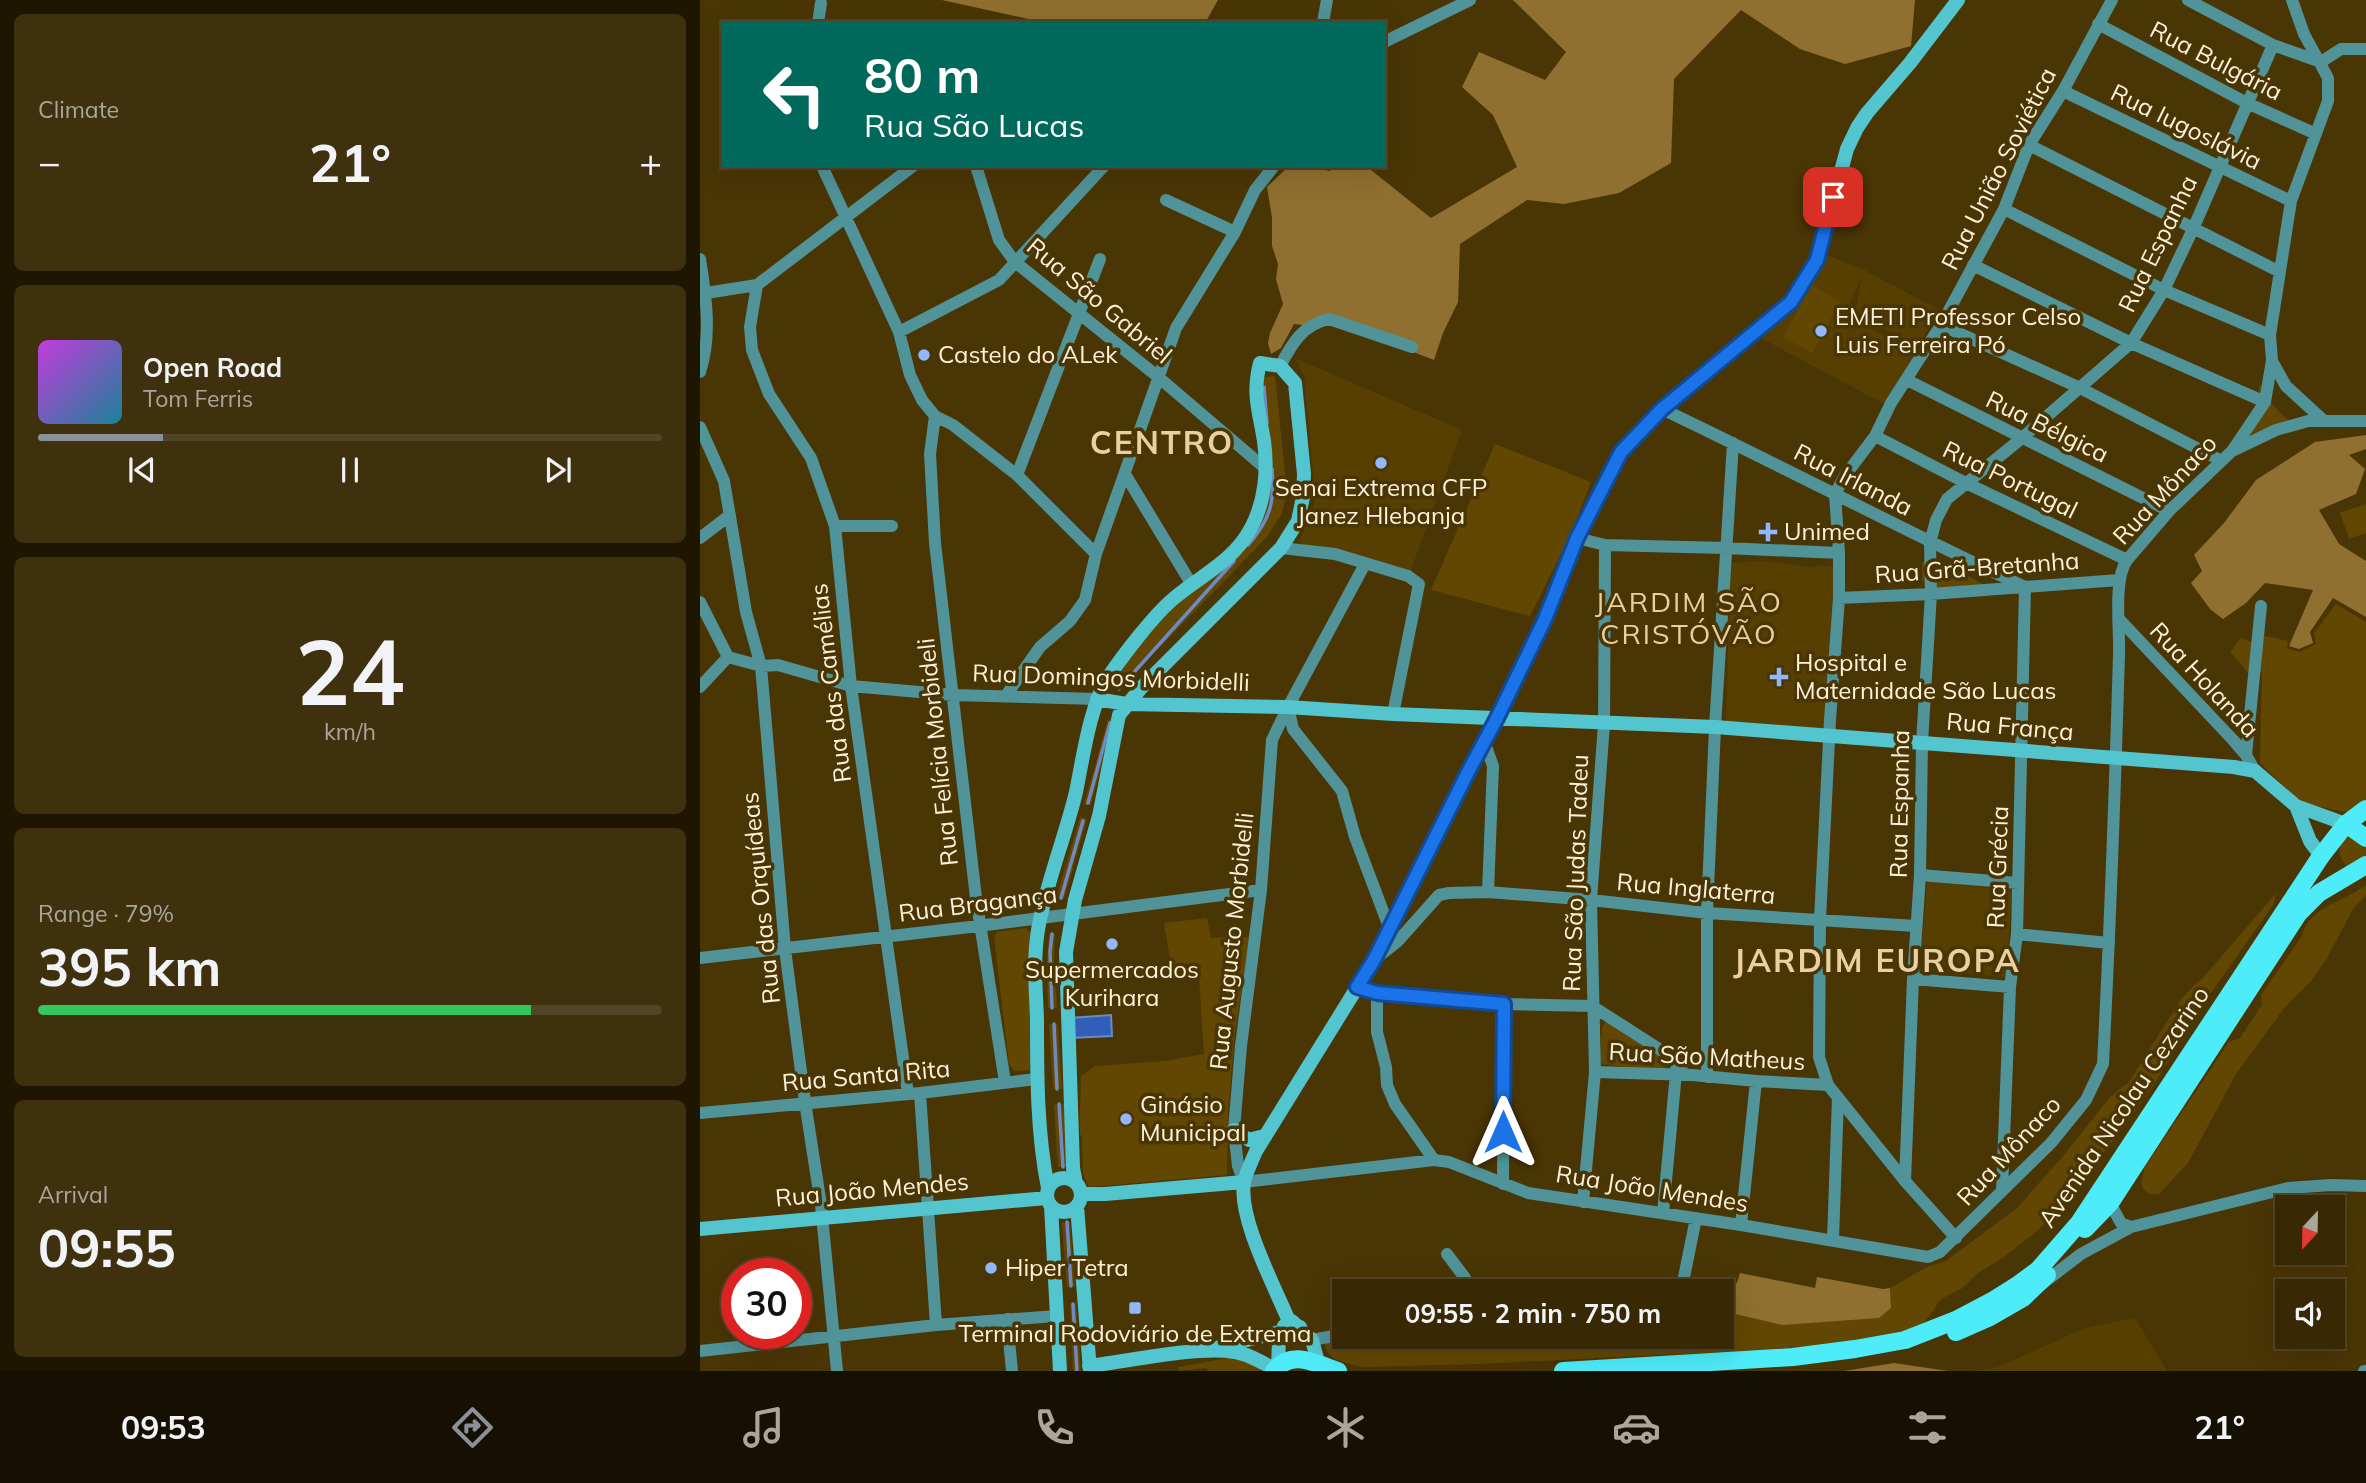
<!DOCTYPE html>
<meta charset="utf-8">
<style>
body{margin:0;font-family:Mulish,sans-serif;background:#3f300e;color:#f1f3f6;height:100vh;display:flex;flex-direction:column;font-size:26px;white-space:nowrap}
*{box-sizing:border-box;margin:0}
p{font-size:23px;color:#aba69a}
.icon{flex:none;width:38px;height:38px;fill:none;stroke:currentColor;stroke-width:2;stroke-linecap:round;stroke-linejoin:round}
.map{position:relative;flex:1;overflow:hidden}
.sheet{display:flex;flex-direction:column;gap:14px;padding:14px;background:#1f1602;width:700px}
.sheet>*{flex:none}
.hud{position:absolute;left:21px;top:21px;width:665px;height:147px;border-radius:0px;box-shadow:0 7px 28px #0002,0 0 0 2px #524426;background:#00695c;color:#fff;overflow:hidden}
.needle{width:46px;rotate:202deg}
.buttons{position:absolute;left:1575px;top:1195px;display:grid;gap:14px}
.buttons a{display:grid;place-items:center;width:70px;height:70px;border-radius:0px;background:#382804;box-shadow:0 7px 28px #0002,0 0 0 2px #524426;font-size:35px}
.speed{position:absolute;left:21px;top:1258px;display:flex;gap:14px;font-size:35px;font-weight:700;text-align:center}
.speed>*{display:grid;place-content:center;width:91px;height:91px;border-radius:50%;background:#382804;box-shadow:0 7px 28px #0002,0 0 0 2px #524426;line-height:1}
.speed .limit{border:10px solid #d22;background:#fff;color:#111}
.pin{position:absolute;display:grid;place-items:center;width:60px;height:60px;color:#fff;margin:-30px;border-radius:14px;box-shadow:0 4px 10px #0006}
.me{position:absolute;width:77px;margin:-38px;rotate:0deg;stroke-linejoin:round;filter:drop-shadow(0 0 5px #0008)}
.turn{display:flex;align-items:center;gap:24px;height:147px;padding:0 28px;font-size:32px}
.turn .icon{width:91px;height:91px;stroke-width:2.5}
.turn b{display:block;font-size:49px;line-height:60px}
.big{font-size:52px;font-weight:700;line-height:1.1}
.sheet .card{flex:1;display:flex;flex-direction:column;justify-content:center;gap:10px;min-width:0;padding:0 24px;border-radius:10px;background:#3f300e}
.sheet .dial{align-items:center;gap:0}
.dial b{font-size:91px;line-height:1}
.song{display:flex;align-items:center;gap:21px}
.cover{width:84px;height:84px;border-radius:10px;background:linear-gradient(135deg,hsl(290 70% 55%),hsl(190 70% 35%))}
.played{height:7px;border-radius:4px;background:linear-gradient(90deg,#8c9099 20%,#524426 20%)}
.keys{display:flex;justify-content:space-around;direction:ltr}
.heat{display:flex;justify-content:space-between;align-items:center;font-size:38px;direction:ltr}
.charge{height:10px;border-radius:5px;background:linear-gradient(90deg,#34c759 79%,#524426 0)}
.trip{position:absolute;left:632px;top:1279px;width:402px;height:70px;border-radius:0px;background:#382804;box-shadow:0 7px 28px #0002,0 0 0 2px #524426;font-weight:700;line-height:70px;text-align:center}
.tab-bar{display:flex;height:112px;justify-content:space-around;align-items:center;background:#161002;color:#aba69a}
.tab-bar .icon{width:49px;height:49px}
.tab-bar .active{color:#8c9099}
.tab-bar b{font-size:32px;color:#f1f3f6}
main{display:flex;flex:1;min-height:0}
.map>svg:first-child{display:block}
.built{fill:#573e01}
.green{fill:#624703}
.forest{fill:#907030}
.water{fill:#315eb9;stroke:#6e8ac3;stroke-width:2}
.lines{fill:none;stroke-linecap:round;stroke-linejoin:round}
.stream{stroke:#6e8ac3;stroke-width:3.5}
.street{stroke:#509398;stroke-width:12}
.secondary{stroke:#52c5ce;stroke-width:14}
.primary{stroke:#4eecf8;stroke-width:18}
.route-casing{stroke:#114b97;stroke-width:18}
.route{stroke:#1a73e8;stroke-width:12}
.poi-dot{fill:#92b7fd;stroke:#4a3505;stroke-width:2.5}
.labels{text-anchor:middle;stroke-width:7;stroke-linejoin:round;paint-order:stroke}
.street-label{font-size:24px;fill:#fef1da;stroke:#4a3505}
.poi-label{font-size:24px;fill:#fef1da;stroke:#4a3505;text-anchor:start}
.quarter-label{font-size:28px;letter-spacing:2px;fill:#e9cfa1;stroke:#4a3505}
.district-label{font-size:32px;font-weight:bold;letter-spacing:2px;fill:#e9cfa1;stroke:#4a3505}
</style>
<main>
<section class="sheet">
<div class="card"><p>Climate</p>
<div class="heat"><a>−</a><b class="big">21°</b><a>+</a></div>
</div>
<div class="card">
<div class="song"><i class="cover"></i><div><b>Open Road</b><p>Tom Ferris</p></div></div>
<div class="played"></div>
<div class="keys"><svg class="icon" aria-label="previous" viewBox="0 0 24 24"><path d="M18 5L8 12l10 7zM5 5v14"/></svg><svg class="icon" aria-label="pause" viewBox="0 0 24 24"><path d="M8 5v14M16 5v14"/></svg><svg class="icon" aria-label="next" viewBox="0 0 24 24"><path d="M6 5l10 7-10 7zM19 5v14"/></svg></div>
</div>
<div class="card dial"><b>24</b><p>km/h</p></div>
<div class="card"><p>Range · 79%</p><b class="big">395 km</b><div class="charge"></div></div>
<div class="card"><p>Arrival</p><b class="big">09:55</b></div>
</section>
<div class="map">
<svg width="1666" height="1371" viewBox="0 0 1666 1371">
<rect width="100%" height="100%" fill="#4a3505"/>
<!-- built -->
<path class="built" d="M1122 253 1164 270 1240 310 1218 346 1155 314 1162 275 1151 301 1150 317 1216 353 1186 405 1059 337Z
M595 358 762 430 711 570H691L600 544 599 541 612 513 615 497 604 376Z
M1064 561 1112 567 1123 565 1135 567 1128 732 1026 729 1030 563Z
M1227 881 1312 890 1306 977 1220 970Z
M1435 1318 1467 1371H1274L1298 1367 1385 1328Z"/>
<!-- green -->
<path class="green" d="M1112 285 1140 302 1112 353 1083 337Z
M575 376 587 492 582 513 567 537 424 684H421L413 676 463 611 512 578 566 508 572 480 560 378Z
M1560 384C1567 400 1578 412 1592 423L1564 429 1549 435Z
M795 444 891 482 871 534 830 616 731 590Z
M1666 504V533L1649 539 1640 513Z
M1230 556 1283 584 1280 588 1233 589C1219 585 1222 575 1222 563Z
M1636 604 1666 622V806L1653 813 1603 804 1560 763 1562 673 1555 669 1551 676 1530 652 1541 638 1555 643 1561 635 1588 641 1587 648 1599 652 1616 644 1614 633Z
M408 719 414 720 391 805 384 804Z
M380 817 387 819 364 899 356 898Z
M1649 836 1666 842V862L1648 867C1637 857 1636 844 1649 836Z
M1666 885V895L1653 909 1626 960 1610 982 1585 1007 1536 1074 1488 1163 1459 1194C1449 1196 1444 1192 1441 1183L1445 1167 1529 1042 1540 1038 1562 1005 1561 995 1602 936C1607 908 1647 900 1666 885Z
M1576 893 1573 905 1508 997 1453 1086 1415 1139 1361 1206 1343 1226 1304 1257 1278 1273 1261 1289 1241 1299 1225 1322 1209 1330 1166 1342 1044 1351 778 1364 663 1367C649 1364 623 1360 625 1341L644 1337H1022V1311L1082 1325 1191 1308 1190 1288 1227 1267 1246 1261 1317 1208 1364 1155 1410 1097 1429 1082 1482 998 1495 984 1502 979Z
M507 918 511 938 550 937 535 1033 528 1114 527 1175 389 1187 383 1174 382 1137 380 1134C379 1114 381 1096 381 1076L395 1066 465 1061 504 1054 498 963 471 965 464 923Z
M326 928 330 933 328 974 334 1064 332 1070 314 1071 309 1064 294 937 297 932Z
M349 934H355L354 958 357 1008H348L347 962Z
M906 1022 965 1060 966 1068 962 1071 902 1064 900 1061 902 1027Z
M349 1024H358L362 1089H353Z
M364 1104 368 1167H358L354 1105Z
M370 1222 375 1286 367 1287 362 1223Z
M376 1303 381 1371H373L370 1304Z
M528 1358H538L559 1368 561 1371H509L506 1368 479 1371 478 1367Z"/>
<!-- forest -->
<path class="forest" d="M242 0H518L505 23H347Z
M813 0H1215L1211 46 1145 64 1100 49 1041 10 974 79 971 163 919 193 864 204 827 200 760 244 758 302 743 333 734 360 633 321 610 326 594 324 581 348 571 354 568 343 570 333 583 304 576 279 578 264 572 246V217L567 187 589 166H610L629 171 644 166H666L731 218 817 167 793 115 762 87 779 52 845 80 866 52Z
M1666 435V449L1649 455 1665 469 1656 494 1619 510 1639 544 1666 561V617L1633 598 1610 632 1613 643 1599 649 1589 646 1613 590 1565 583 1546 603 1523 619 1510 609 1491 583 1502 571 1494 555 1524 523 1556 480 1615 442Z
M1040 1273 1115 1288 1117 1277 1183 1289 1190 1288 1191 1308 1179 1318 1082 1325 1022 1311 1021 1283H1037Z
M1194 1363 1248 1371H1140H1144Z"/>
<!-- water -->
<path class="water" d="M411 1015 412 1036 371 1038 370 1018Z"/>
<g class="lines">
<!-- stream -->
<path class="stream" d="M564 387 567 423
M548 545C570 520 575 502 572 469
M419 689 534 561
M388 803 410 723
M361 898 383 821
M352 934 350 952 352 1008
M354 1024 357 1089
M359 1104 363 1167
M367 1222 371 1286
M373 1304 377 1371"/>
<!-- street -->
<path class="street" d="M1488 0 1573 45 1621 62 1641 49H1666
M118 23 121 3
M623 23 627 0
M1398 24 1547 103 1616 134
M684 42 770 0
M1363 91 1591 201
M1329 145 1580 272
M122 166 199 332 210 375 222 400 235 416 253 425 317 475 396 554
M276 166 299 240 315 262 457 376 566 469
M466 200 535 232
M1304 209 1464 290 1570 335
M0 259C6 296 12 336 0 372
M1273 265 1431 343 1565 402
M57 285 50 327 52 350 69 394 111 458 135 526 151 686 208 1094
M6 293 57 285 213 166
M1241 325 1378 387 1520 460
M199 332 299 280 404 166
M1573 363 1586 386 1623 420
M580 366C592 344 602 325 629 319L712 347
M1207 380 1469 511
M962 409C1084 467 1203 530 1325 587L1317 934 1310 987 1302 1190
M235 416 230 454 235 543 276 898 305 1082
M0 427 24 481 46 612 61 666 85 949 105 1102 121 1205 137 1371
M1175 436 1266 483 1427 560
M1532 451 1576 430 1608 421H1666
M425 474 492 585
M317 475 400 259
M135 526H192
M0 538 30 515
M877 538 905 545 1026 548 1139 553
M581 548 635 554 708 576 719 584 693 714
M665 564 588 707 572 740 561 890 541 1046 534 1130 538 1166 544 1182 734 1160 749 1162 828 1193 1041 1225 1228 1257 1240 1252 1351 1143 1386 1100 1403 1064C1410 928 1415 791 1419 654 1420 629 1413 580 1427 560L1469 511 1532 451 1565 402 1572 360 1570 335 1591 201 1628 101V78L1604 34 1592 0
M1139 598 1231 594 1419 580
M0 602 28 657
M1420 620 1533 740 1546 755 1555 771
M28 657 61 666 78 665 151 686 253 695 397 699
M0 687 28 657
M305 697 340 647 370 621 385 600 396 554 476 328 535 232 555 190 574 166
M588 707 593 729 642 791 655 837 689 927
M784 741 793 766 788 892
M1546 755 1561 606
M1220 875 1318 883
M1317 934 1409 943
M0 958 270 927 561 890
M674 960 698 941 739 895 749 893 788 892 891 900 1007 913 1216 926
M1213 979 1310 987
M657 987 677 993 804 1004 892 1006
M677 993V1032L686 1067 687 1085 695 1104 734 1160
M892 1006 970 1056 982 1066
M895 1072 992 1075 1056 1081 1128 1085
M1007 1077V913L1015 727 1033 443
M220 1093 236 1325
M0 1113 220 1093 336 1079
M1205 1181 1213 979 1220 875 1222 743 1231 594 1230 543 1236 520 1247 499 1322 438 1431 343 1464 290 1493 229 1573 45
M803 1184 804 1004
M883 1202 895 1072 891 900 904 724 905 545
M1410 1203 1421 1223 1431 1227
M963 1213 977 1062
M1041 1225 1056 1081
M1256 1238 1205 1181 1128 1085 1119 1057 1120 920 1130 720 1139 598V553L1135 494 1144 477 1175 436 1191 403 1241 325 1304 209 1329 145 1363 91 1412 0
M1133 1240 1138 1097
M747 1254 765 1278 761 1292
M1342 1284 1381 1254 1431 1227 1588 1188 1631 1185 1666 1186
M981 1292 996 1218
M307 1319 312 1371
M612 1340 644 1334
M0 1351 236 1325 356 1316
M1664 1371H1666"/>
<!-- secondary -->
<path class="secondary" d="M397 699 426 704 588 707 693 714 1015 727 1534 767 1555 771 1596 806 1646 824
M1596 806 1610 841 1621 856
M534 1130 549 1140 564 1136
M347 1195a17 17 0 1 1 34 0a17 17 0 1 1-34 0Z
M348 1188C337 1133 337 1076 337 1020 336 990 333 960 338 930 346 883 365 838 376 792 383 758 390 704 409 676 424 654 454 615 473 599 501 575 533 562 551 528 565 502 568 470 564 441 559 410 552 394 560 363L580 366 595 383 604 474 603 497 598 521 581 548 441 688 419 715 399 816 375 900 366 952 373 1168 376 1183
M381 1194H405L544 1182
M351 1206 360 1371
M377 1206 390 1371
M0 1229 347 1198
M588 1319C574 1285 538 1218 544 1182 546 1172 552 1161 556 1151L674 960 779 749 797 718 845 619 877 538 921 452 962 409 1091 302 1117 260 1147 149 1157 128 1167 113 1210 63 1258 0
M592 1321 612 1340 618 1362
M519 1347 600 1327
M389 1366C431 1361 495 1346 535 1352 550 1354 562 1363 575 1369
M578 1366 579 1340 584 1326"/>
<!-- primary -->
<path class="primary" d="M1646 824 1666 838
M1385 1229 1410 1203 1598 914 1619 893 1666 865
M1256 1332 1290 1317 1323 1298 1347 1275
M574 1371C592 1348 618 1365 638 1371
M863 1371 1093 1357 1155 1349 1205 1340 1256 1320 1292 1301 1319 1284 1338 1270 1379 1223 1621 856 1646 824 1666 809"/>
</g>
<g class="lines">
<!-- route casing -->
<g class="route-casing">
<path id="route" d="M803 1132 804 1004 677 993 657 987 674 960 768 772 797 718 845 619 877 538 921 452 962 409 1091 302 1117 260 1133 197"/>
</g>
<!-- route -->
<use href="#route" class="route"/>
</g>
<!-- markers -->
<g class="poi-dot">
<circle cx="1121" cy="331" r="7"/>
<circle cx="224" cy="355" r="7"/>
<circle cx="681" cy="463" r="7"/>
<path d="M1064.5 521.5h7v7h7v7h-7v7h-7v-7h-7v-7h7z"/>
<path d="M1075.5 666.5h7v7h7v7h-7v7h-7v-7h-7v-7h7z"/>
<circle cx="412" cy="944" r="7"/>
<circle cx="426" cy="1119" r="7"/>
<circle cx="291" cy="1268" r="7"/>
<rect x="428" y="1301" width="14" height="14" rx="3.5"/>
</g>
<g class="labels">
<!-- street labels -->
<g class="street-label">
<text transform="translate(1516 61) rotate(27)" y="8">Rua Bulgária</text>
<text transform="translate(1486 127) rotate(26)" y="8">Rua Iugoslávia</text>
<text transform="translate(1299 169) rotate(-63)" y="8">Rua União Soviética</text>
<text transform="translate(1458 244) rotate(-64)" y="8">Rua Espanha</text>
<text transform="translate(399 301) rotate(40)" y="8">Rua São Gabriel</text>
<text transform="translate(1347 427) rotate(26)" y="8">Rua Bélgica</text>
<text transform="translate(1153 480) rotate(27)" y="8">Rua Irlanda</text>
<text transform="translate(1310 480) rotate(26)" y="8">Rua Portugal</text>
<text transform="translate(1465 490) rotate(-47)" y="8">Rua Mônaco</text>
<text transform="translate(1277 568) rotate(-4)" y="8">Rua Grã-Bretanha</text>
<text transform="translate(411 678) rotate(2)" y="8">Rua Domingos Morbidelli</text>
<text transform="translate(1504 680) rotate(47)" y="8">Rua Holanda</text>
<text transform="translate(131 683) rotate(-97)" y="8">Rua das Camélias</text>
<text transform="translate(1310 727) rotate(5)" y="8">Rua França</text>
<text transform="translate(238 752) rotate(-96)" y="8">Rua Felícia Morbideli</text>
<text transform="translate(1200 804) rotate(-89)" y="8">Rua Espanha</text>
<text transform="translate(1298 867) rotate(-88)" y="8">Rua Grécia</text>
<text transform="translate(876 873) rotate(-88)" y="8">Rua São Judas Tadeu</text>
<text transform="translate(996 889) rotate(5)" y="8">Rua Inglaterra</text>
<text transform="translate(61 898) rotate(-96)" y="8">Rua das Orquídeas</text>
<text transform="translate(278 904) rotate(-7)" y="8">Rua Bragança</text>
<text transform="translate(532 941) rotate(-84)" y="8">Rua Augusto Morbidelli</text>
<text transform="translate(1007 1057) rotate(3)" y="8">Rua São Matheus</text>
<text transform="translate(166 1076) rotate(-5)" y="8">Rua Santa Rita</text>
<text transform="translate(1424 1107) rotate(-56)" y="8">Avenida Nicolau Cezarino</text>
<text transform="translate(1309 1151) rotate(-47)" y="8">Rua Mônaco</text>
<text transform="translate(952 1189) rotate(9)" y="8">Rua João Mendes</text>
<text transform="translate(172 1190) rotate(-5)" y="8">Rua João Mendes</text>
</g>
<!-- poi labels -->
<g class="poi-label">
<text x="1135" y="325">EMETI Professor Celso<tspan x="1135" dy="28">Luis Ferreira Pó</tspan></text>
<text x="238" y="363">Castelo do ALek</text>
<text x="681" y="496" text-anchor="middle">Senai Extrema CFP<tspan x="681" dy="28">Janez Hlebanja</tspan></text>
<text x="1084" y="540">Unimed</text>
<text x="1095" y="671">Hospital e<tspan x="1095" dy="28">Maternidade São Lucas</tspan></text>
<text x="412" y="978" text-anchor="middle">Supermercados<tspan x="412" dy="28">Kurihara</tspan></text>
<text x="440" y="1113">Ginásio<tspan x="440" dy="28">Municipal</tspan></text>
<text x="305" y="1276">Hiper Tetra</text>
<text x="435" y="1342" text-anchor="middle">Terminal Rodoviário de Extrema</text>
</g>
<!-- quarter labels -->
<g class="quarter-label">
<text x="989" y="612">JARDIM SÃO<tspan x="989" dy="32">CRISTÓVÃO</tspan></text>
</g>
<!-- district labels -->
<g class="district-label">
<text x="462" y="454">CENTRO</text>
<text x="1177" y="972">JARDIM EUROPA</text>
</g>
</g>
</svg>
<div class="buttons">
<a><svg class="needle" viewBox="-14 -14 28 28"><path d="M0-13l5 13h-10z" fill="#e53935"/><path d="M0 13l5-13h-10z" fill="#aba69a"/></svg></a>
<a><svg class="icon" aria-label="sound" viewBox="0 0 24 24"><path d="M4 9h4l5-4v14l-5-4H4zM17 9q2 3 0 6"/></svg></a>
</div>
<div class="speed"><div class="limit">30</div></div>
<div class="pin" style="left:1133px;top:197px;background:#d93025"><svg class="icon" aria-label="arrive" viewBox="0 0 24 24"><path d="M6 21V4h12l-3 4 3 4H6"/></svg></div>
<svg class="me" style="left:803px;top:1132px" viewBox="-20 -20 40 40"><path d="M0-17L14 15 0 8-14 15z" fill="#1a73e8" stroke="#fff" stroke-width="4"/></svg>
<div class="trip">09:55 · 2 min · 750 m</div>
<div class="hud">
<div class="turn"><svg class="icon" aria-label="left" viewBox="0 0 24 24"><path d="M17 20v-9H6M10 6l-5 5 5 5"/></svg><div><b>80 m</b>Rua São Lucas</div></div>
</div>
</div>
</main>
<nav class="tab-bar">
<b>09:53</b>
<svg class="icon active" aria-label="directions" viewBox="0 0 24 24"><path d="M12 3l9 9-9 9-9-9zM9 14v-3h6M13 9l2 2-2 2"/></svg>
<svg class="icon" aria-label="music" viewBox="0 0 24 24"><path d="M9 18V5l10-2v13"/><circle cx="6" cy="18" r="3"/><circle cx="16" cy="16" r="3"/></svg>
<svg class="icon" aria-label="phone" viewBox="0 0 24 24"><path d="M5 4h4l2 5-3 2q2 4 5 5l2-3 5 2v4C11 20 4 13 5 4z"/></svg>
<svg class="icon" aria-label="climate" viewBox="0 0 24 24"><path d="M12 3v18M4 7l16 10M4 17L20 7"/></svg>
<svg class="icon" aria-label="car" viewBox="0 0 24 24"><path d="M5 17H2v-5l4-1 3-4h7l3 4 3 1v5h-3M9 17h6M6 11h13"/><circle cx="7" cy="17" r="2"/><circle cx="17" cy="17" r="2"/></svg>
<svg class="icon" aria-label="filters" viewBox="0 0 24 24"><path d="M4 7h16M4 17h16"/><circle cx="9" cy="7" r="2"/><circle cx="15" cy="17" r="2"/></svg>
<b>21°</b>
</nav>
